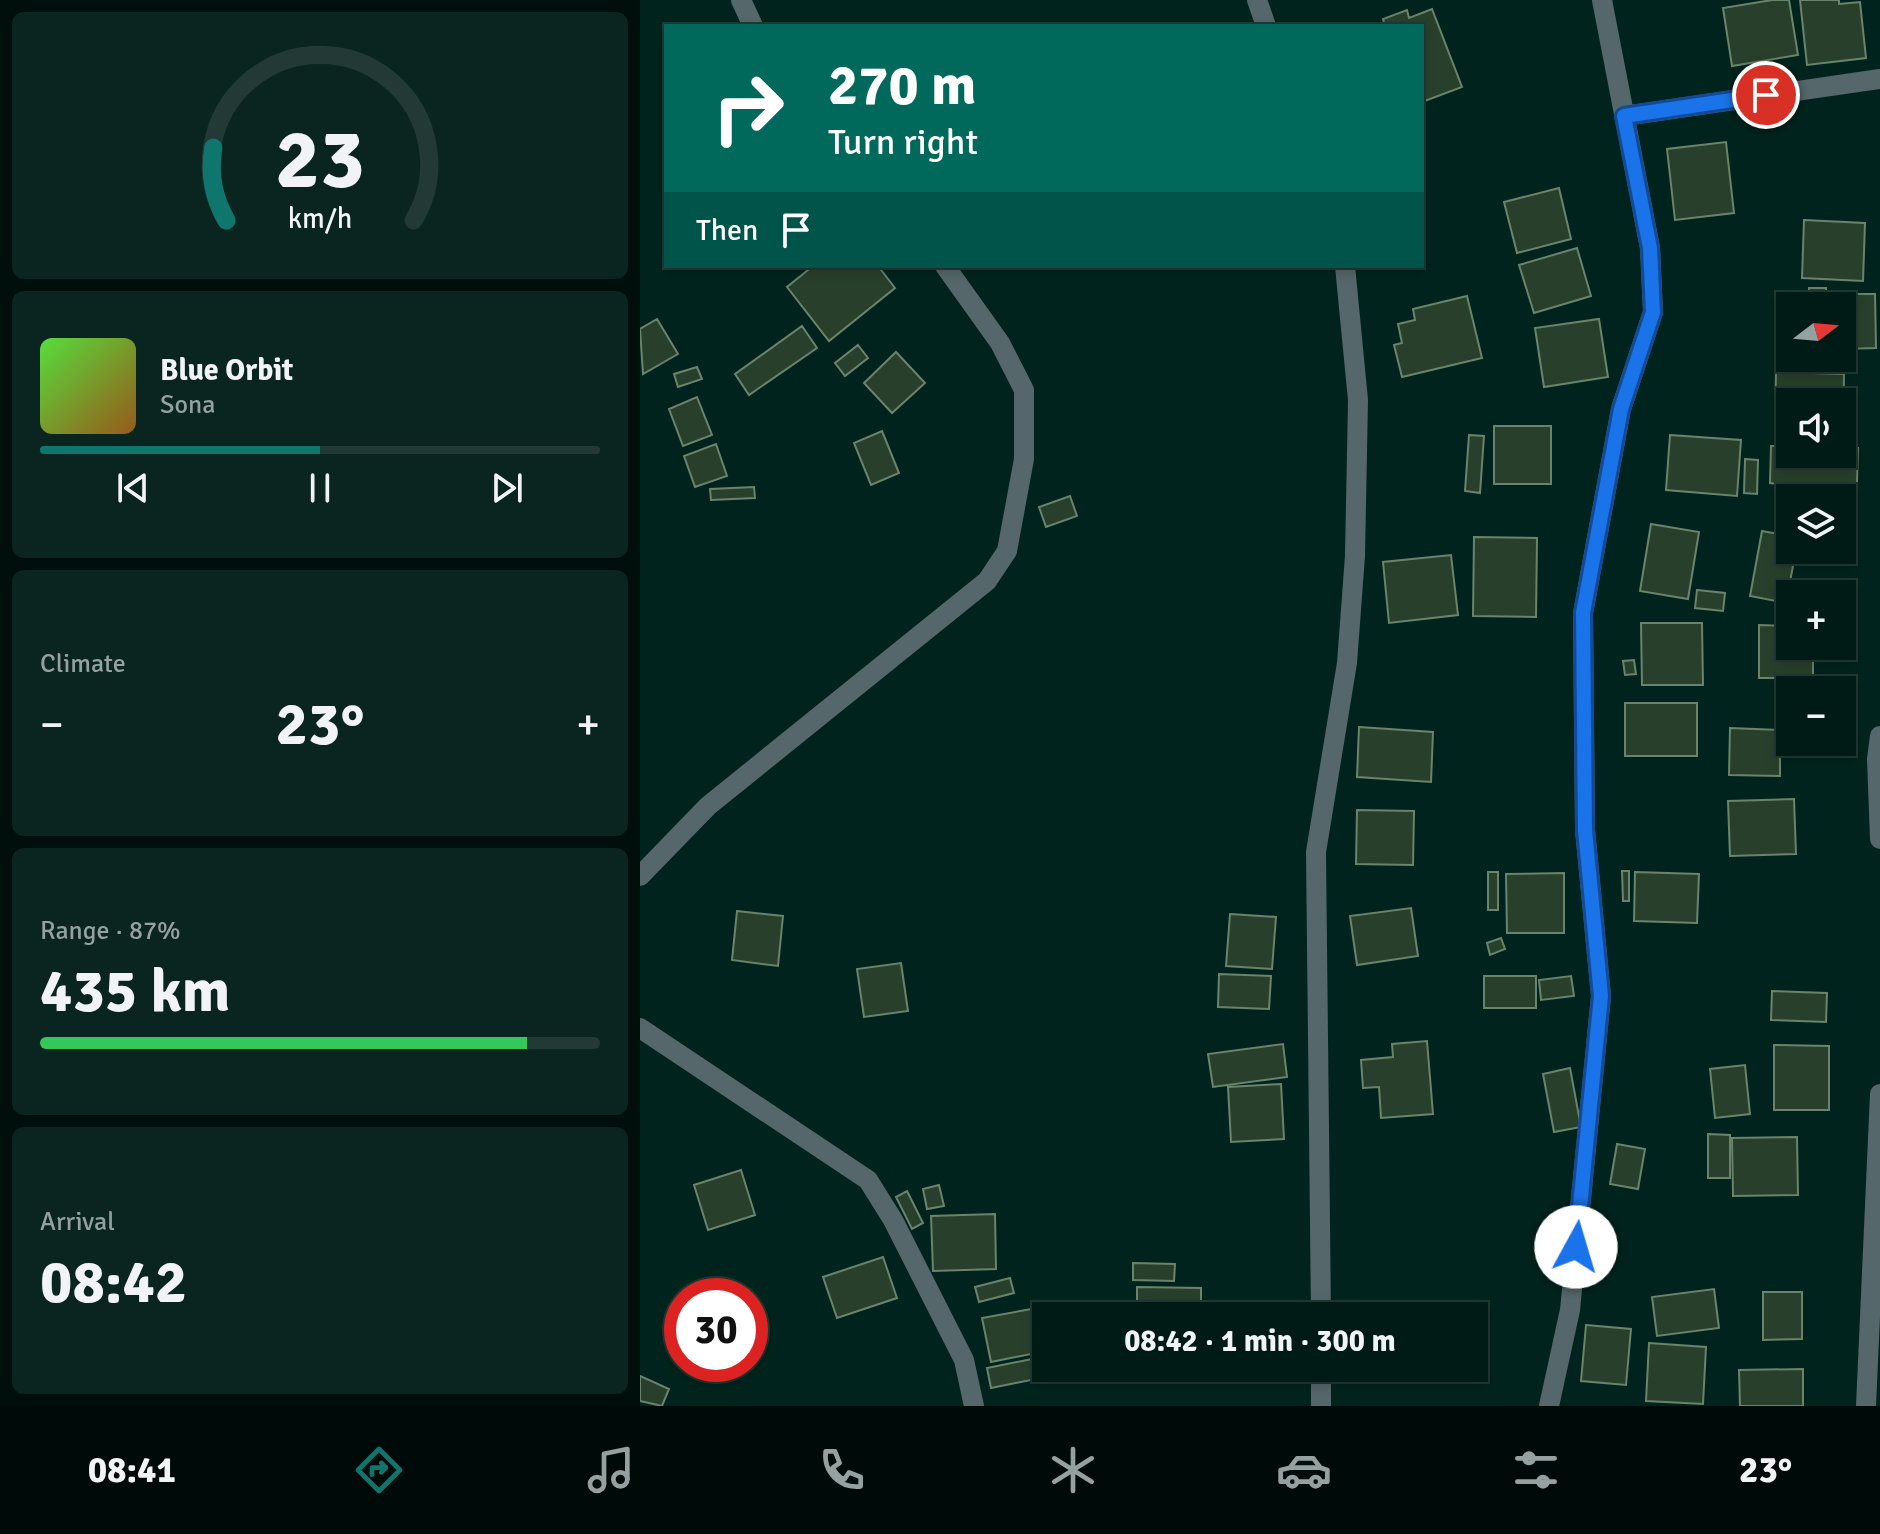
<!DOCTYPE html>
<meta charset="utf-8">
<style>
body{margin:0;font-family:Signika,sans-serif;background:#0a241f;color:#f1f3f6;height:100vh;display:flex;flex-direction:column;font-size:30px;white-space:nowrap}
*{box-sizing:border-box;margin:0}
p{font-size:26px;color:#95a1a1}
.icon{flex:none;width:44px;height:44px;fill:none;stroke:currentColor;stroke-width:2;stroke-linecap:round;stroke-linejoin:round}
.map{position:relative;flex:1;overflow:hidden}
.panel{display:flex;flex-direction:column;gap:12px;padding:12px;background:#000f0c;width:640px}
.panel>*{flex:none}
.top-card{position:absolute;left:24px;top:24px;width:760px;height:244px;border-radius:0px;box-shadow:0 4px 12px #0003,0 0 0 2px #223935;background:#00695c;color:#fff;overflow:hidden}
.needle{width:52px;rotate:74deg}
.buttons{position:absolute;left:1136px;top:292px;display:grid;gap:16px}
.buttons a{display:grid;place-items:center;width:80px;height:80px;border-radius:0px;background:#001b16;box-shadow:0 4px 12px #0003,0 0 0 2px #223935;font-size:40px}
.speed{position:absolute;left:24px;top:1278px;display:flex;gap:16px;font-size:40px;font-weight:700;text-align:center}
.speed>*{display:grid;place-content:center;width:104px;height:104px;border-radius:50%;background:#001b16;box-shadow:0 4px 12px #0003,0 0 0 2px #223935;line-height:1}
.speed .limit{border:12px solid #d22;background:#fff;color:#111}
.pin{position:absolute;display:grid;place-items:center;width:68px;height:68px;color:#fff;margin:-34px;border:4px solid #fff;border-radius:50%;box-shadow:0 2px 8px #0007}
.me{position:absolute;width:88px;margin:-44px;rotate:6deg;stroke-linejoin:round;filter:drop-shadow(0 0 6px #0008)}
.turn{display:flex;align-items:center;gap:28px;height:168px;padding:0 32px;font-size:36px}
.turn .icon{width:104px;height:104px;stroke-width:2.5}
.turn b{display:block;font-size:56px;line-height:68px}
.then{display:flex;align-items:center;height:76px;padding:0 32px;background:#0003;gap:16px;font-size:30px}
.big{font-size:60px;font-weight:700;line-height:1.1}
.panel .card{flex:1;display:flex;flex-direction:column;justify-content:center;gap:12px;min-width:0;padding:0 28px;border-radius:12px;background:#0a241f}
.panel .dial{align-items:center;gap:0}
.dial svg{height:208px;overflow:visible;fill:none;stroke:#223935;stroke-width:7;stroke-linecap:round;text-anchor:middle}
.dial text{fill:#f1f3f6;stroke:none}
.song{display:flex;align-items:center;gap:24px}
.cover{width:96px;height:96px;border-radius:12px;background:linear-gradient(135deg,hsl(110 70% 55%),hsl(30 70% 35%))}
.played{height:8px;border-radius:4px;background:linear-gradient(90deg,#0f766e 50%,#223935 50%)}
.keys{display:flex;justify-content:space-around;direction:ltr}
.heat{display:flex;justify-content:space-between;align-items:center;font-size:44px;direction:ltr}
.charge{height:12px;border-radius:6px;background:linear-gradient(90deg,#34c759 87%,#223935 0)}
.trip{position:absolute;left:392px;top:1302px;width:456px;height:80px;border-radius:0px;background:#001b16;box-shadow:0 4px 12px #0003,0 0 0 2px #223935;font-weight:700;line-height:80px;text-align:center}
.tabs{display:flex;height:128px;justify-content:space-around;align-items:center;background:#000b09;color:#95a1a1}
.tabs .icon{width:56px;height:56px}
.tabs .current{color:#0f766e}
.tabs b{font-size:36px;color:#f1f3f6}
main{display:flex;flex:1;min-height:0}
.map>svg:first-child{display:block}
.building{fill:#28402b;stroke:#69836c;stroke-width:2}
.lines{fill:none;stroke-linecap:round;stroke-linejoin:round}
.street{stroke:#55676a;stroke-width:20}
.route-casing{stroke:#114b97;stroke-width:20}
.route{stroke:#1a73e8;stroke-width:14}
</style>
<main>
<section class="panel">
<div class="card dial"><svg viewBox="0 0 100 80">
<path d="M14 69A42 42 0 1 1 86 69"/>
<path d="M14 69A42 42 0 0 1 9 41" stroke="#0f766e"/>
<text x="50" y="56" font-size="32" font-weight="700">23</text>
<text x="50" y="72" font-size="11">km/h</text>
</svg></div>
<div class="card">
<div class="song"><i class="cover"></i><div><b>Blue Orbit</b><p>Sona</p></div></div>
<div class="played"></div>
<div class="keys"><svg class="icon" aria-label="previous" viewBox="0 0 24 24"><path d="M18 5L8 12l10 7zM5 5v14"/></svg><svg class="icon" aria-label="pause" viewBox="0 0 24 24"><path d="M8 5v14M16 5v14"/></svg><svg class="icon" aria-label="next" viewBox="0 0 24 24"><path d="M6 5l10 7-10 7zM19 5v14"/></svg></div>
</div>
<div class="card"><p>Climate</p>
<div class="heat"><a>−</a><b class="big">23°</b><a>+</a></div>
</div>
<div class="card"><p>Range · 87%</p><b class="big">435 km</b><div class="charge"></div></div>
<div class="card"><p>Arrival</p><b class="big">08:42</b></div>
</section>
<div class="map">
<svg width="1240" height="1406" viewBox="0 0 1240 1406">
<rect width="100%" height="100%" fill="#00241d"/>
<!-- building -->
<path class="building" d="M1132 0H1149L1158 55 1092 66 1083 8Z
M1160 0H1199V4L1220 2 1226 58 1167 65Z
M792 9 822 87 782 102V26H745L743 19 767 10 769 18Z
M1086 142 1094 213 1035 220 1027 149Z
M919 188 931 239 877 253 864 202Z
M1164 220 1225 223 1223 281 1162 278Z
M937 248 951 296 894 313 879 265Z
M173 266H238L255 288 189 341 147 287Z
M1169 288H1186V306H1169Z
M1197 294H1235L1236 348 1202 349V306H1197Z
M827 296 842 358 762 377 754 345 762 343 758 324 775 320 773 309Z
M17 319 38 354 3 374 0 329Z
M959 319 968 377 904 387 895 328Z
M162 326 177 348 109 395 95 374Z
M218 345 228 358 205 376 195 363Z
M256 352 285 383 252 413 224 383Z
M57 367 62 379 38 387 34 374Z
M1136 372 1204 374 1203 439 1202 402H1150L1148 438V418H1135Z
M57 397 72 435 43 446 29 409Z
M854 426H911V484H854Z
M242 431 259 473 231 485 214 443Z
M829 435 844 436 840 493 825 491Z
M1030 435 1101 440 1097 496 1026 490Z
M76 444 87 476 55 487 44 456Z
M1131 446H1150V454H1202V448H1218L1216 516H1202V498H1150V514H1138V484L1130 483Z
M1105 459 1118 460 1117 494 1104 493Z
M114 487 115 498 71 500 70 489Z
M430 496 437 516 406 527 399 507Z
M1011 524 1059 532 1048 599 1000 591Z
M1122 531 1150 536V550H1156L1146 603 1110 596Z
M834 537 897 538 896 617 833 616Z
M811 555 818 615 749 623 743 562Z
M1057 590 1085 593 1083 611 1055 608Z
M1001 623H1062L1063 685H1002Z
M1119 625 1150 626V646H1173V678H1119Z
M994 660 996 674 985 675 983 661Z
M985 703H1057V756H985Z
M719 727 793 732 791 782 717 777Z
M1090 728 1140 730V776L1089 775Z
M1154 799 1156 854 1090 856 1088 801Z
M717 810 774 811 773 865 716 864Z
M982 871H989V901H983Z
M848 872H858V910H848Z
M995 872 1059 874 1057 923 994 921Z
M924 873V933H867L866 874Z
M771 908 778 956 717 965 710 916Z
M97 911 143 916 138 966 92 960Z
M590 914 636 917 632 969 586 966Z
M861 938 865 949 850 955 847 943Z
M261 963 268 1011 224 1017 217 969Z
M579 974 631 976 629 1009 578 1007Z
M844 976H896V1008H844Z
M931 976 934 996 901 1000 899 980Z
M1132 991 1187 993 1186 1022 1131 1020Z
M787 1041 793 1114 741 1118 739 1087 723 1088 721 1060 753 1057 752 1044Z
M643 1044 647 1077 573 1087 568 1054Z
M1134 1045 1189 1046V1110H1134Z
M1105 1065 1110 1114 1075 1118 1070 1069Z
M930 1068 941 1127 914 1132 903 1074Z
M641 1084 644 1139 591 1142 588 1087Z
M1068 1134 1090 1135V1178H1068Z
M1157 1137 1158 1195 1093 1196 1092 1138Z
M977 1144 1005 1149 998 1189 970 1184Z
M101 1170 115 1215 68 1230 54 1185Z
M299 1185 304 1206 287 1209 283 1189Z
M267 1191 283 1223 272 1229 256 1197Z
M355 1214 356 1269 293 1271 291 1216Z
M243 1257 257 1298 197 1318 183 1277Z
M493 1263 535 1264 534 1281 493 1280Z
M370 1278 374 1293 339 1302 335 1287Z
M497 1287 561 1288V1316H497Z
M1074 1289 1079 1328 1017 1336 1012 1297Z
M1123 1292H1162V1339L1123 1340Z
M436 1304 438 1316H408L407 1309Z
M397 1308 406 1351 351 1362 342 1318Z
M946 1325 991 1329 986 1385 941 1381Z
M1009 1343 1066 1347 1063 1404 1006 1401Z
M397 1358 401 1378 351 1388 347 1368Z
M1163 1369V1406H1100L1099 1370Z
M0 1376 29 1389 22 1406 0 1401Z"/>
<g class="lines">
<!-- street -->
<path class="street" d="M101 0 113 26
M617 0 626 26
M984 116 1240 79
M1240 736 1237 759 1240 839
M0 876 68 806 347 581 367 551 384 459V390L360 343 305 266
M0 1028 228 1180 253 1220 324 1360 334 1406
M681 1316 676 852 707 663 715 556 718 400 705 266
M681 1406V1368
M909 1406 930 1310 961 996 945 830 943 613 981 409 1013 312 1010 248 962 0
M1226 1406 1240 1094"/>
</g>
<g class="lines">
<!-- route casing -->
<g class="route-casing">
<path id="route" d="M936 1247 961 996 945 830 943 613 981 409 1013 312 1010 248 984 116 1126 95"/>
</g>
<!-- route -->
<use href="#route" class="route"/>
</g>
</svg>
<div class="buttons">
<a><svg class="needle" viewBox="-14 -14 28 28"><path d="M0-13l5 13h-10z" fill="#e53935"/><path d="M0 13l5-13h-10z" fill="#95a1a1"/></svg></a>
<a><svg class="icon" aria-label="sound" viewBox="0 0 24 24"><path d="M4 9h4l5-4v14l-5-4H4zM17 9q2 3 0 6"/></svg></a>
<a><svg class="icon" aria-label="layers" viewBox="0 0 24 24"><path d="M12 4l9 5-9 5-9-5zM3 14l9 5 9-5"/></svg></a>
<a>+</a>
<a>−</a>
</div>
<div class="speed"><div class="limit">30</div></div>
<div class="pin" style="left:1126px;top:95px;background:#d93025"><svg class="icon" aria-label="arrive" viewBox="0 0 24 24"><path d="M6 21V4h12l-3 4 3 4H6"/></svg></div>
<svg class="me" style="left:936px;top:1247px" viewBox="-20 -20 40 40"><circle r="19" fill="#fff"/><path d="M0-13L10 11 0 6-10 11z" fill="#1a73e8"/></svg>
<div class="trip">08:42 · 1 min · 300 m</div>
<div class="top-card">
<div class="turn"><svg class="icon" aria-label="right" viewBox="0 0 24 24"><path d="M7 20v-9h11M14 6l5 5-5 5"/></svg><div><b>270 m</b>Turn right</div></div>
<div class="then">Then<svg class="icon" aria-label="arrive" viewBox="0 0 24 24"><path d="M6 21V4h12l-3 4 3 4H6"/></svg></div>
</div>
</div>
</main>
<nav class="tabs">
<b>08:41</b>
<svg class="icon current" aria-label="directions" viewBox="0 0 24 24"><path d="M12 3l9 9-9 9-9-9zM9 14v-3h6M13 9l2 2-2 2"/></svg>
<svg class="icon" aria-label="music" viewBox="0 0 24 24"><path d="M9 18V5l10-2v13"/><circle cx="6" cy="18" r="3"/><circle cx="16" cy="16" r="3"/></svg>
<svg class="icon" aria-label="phone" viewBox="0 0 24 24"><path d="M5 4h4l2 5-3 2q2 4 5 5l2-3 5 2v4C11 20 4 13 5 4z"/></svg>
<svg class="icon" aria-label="climate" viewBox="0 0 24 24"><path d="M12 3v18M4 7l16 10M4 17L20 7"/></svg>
<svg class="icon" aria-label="car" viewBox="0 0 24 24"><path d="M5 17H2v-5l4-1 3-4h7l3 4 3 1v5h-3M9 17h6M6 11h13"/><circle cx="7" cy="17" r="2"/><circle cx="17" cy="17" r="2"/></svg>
<svg class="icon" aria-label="filters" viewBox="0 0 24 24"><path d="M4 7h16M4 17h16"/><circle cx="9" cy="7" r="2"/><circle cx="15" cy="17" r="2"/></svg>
<b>23°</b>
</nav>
